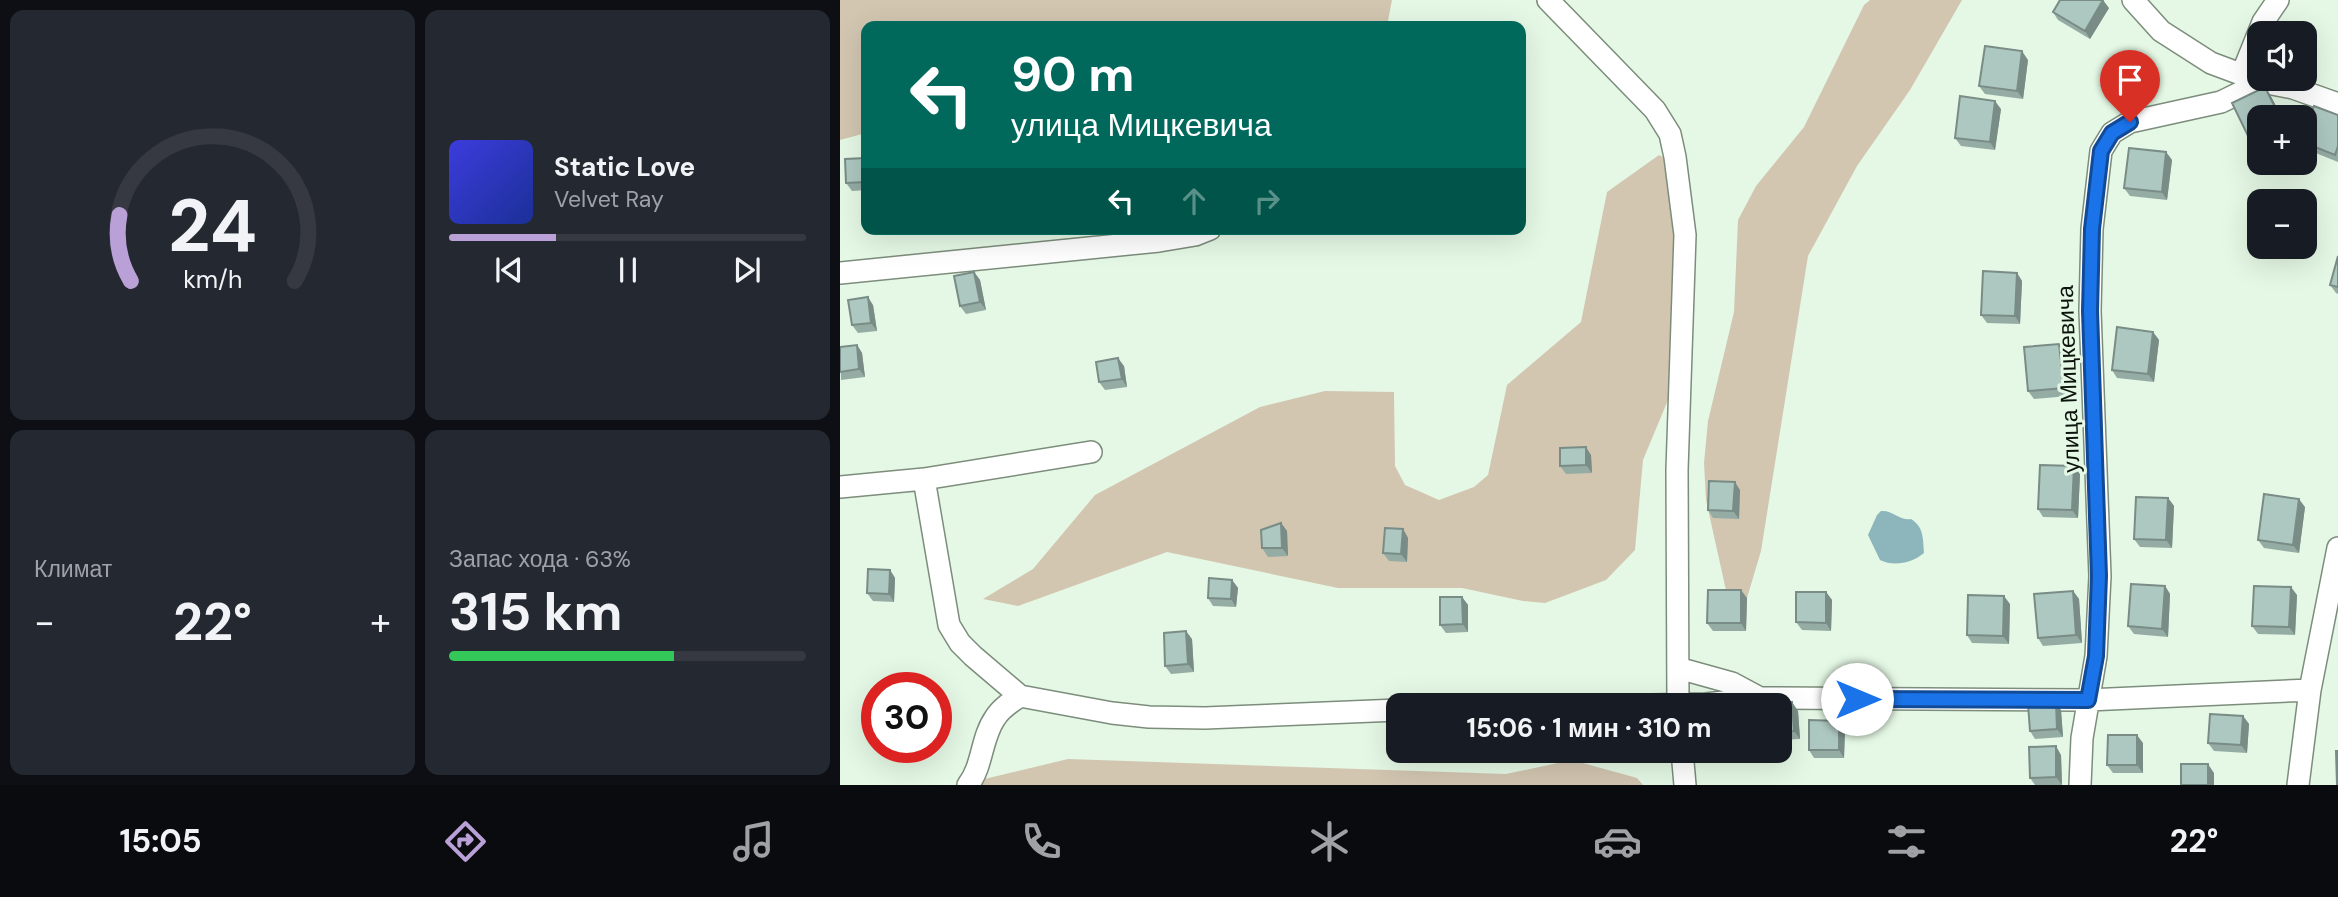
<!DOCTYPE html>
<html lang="ru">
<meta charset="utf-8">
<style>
body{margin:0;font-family:"DM Sans",sans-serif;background:#242831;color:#f1f3f6;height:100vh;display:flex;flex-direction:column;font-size:26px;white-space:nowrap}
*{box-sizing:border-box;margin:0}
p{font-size:23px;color:#9ea1a6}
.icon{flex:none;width:38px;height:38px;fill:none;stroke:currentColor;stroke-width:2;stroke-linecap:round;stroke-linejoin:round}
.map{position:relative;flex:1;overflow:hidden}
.details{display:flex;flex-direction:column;gap:10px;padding:10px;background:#0d0f14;width:840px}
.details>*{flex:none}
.guide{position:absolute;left:21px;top:21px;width:665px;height:214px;border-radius:14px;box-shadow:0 7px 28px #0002;background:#00695c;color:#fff;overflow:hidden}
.tools{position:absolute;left:1407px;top:21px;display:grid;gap:14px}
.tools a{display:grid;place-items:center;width:70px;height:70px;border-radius:14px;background:#171b24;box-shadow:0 7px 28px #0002;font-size:35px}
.speed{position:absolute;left:21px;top:672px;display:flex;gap:14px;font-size:35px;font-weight:700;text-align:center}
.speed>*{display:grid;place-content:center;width:91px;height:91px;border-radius:50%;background:#171b24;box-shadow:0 7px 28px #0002;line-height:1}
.speed .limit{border:10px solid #d22;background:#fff;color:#111}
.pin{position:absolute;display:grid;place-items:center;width:60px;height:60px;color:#fff;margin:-72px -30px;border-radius:50% 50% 50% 0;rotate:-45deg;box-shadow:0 0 7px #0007}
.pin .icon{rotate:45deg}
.me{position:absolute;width:77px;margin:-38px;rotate:90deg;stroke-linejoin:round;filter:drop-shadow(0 0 5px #0008)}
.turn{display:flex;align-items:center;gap:24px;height:147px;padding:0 35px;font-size:32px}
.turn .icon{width:91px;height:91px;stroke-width:2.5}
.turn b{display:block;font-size:49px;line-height:60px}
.lanes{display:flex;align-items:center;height:66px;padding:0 35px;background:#0003;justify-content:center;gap:35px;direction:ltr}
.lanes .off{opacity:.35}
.big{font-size:52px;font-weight:700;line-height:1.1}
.details .card{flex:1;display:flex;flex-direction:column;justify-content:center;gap:10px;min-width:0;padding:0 24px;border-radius:14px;background:#242831}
.details .dial{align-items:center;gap:0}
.dial svg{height:182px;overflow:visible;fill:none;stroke:#363941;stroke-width:7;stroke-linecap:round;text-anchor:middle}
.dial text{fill:#f1f3f6;stroke:none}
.song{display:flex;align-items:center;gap:21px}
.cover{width:84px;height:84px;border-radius:10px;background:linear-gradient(135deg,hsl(240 70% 55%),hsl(230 70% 35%))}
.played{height:7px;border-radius:4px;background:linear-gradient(90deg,#b9a0d7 30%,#363941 30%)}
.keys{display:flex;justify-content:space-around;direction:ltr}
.heat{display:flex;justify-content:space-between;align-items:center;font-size:38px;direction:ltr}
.charge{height:10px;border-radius:5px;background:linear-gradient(90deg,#34c759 63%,#363941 0)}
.details .tiles{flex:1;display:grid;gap:10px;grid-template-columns:repeat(2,1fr)}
.trip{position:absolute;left:546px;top:693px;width:406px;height:70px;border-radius:14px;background:#171b24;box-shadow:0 7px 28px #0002;font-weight:700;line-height:70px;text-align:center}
.tab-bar{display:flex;height:112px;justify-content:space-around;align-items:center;background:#090b0e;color:#9ea1a6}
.tab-bar .icon{width:49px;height:49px}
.tab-bar .on{color:#b9a0d7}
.tab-bar b{font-size:32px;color:#f1f3f6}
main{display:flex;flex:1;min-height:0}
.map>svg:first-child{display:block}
.green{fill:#d2c6b1}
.water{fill:#8db6bc}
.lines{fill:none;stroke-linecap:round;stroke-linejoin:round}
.minor-casing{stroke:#7c8d7c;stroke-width:24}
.minor{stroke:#fff;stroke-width:21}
.wall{fill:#95aca5}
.shaded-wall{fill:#798c86}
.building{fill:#adc8c0;stroke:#798c86;stroke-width:2}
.route-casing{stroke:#114b97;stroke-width:18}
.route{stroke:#1a73e8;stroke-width:12}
.labels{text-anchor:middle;stroke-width:6;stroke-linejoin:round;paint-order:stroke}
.street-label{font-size:23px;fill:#0c120c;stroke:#e5f8e5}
</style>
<main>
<section class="details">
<div class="tiles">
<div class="card dial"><svg viewBox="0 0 100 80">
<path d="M14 69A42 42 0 1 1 86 69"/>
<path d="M14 69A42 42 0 0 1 9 40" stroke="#b9a0d7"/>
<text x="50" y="56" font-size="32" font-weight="700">24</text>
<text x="50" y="72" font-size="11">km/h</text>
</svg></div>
<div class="card">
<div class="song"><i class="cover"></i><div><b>Static Love</b><p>Velvet Ray</p></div></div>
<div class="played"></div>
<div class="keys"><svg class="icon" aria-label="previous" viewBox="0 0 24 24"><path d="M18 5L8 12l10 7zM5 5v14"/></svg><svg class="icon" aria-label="pause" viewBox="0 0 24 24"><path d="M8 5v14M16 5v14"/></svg><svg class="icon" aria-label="next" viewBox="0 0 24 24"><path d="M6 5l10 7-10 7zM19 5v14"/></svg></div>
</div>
<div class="card"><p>Климат</p>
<div class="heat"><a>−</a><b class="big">22°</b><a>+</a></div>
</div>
<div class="card"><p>Запас хода · 63%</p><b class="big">315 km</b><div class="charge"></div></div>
</div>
</section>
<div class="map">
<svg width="1498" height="785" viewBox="0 0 1498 785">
<rect width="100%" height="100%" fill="#e5f8e5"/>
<!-- green -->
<path class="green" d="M0 0H552L547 26H26V133L0 140Z
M1030 0H1122L1070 90 1017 166 968 256 921 551 907 598 891 613 866 500 864 463 868 421 894 312 898 220 916 186 964 127 1024 5Z
M819 155 837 165 843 364 803 460 795 550 766 580 705 603 683 601 622 588H498L327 552 178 606 143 599 193 569 255 495 420 407 485 391 554 392 555 466 565 485 599 500 634 487 648 475 667 385 741 322 767 192Z
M228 759 666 774 732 760 797 778 803 785H119Z"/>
<!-- water -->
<path class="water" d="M1041 511C1053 510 1060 521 1071 519 1084 527 1083 539 1084 553 1072 563 1054 567 1040 560L1028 535 1037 515Z"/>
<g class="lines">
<!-- minor casing -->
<g class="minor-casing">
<path id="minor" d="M708 0 815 110 830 134 835 157 845 235 837 470 838 705
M1293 0 1321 31 1371 63 1422 82 1453 88 1498 104
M1402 74 1423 22 1438 0
M0 273 319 241 355 235 370 229
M84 479 109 625 120 643 133 656 180 696 272 713 309 717 365 718 558 710
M0 487 84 479 251 452
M838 668 892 683 920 698
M811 705 866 704 920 698 1248 700 1470 690
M842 751 845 785
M128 785C143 766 141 738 155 718 161 708 171 702 180 696
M1240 785 1242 738 1256 656 1260 576 1250 311 1252 229 1261 151 1272 133 1290 122 1381 102 1422 82
M1458 785 1470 690 1498 548"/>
</g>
<!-- minor -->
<use href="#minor" class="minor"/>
</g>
<!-- wall -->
<path class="wall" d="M1269 8 1250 39 1218 20 1213 12Z
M1188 60 1183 99 1145 94 1139 86Z
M1425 87 1430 95 1442 117H1419V144L1415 146 1409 138 1392 103Z
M1161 109 1155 150 1121 146 1115 138Z
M1498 115V162L1466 149 1465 148V129Z
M1326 152 1332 160 1327 200 1290 196 1284 188Z
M26 158V190L12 191 6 183Z
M1498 256V294L1496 293 1490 285Z
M134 272 140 280 146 310 126 314 120 306Z
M1177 273 1182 281 1180 324 1147 323 1141 315Z
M33 305 37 331 18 333 12 325Z
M1313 332 1319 340 1314 382 1277 378 1272 370Z
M1219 344 1225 352 1229 396 1194 399 1188 391Z
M17 345 22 353 25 377 1 380 0 347Z
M284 366 287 387 265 390 259 382Z
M751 455 752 473 726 474 720 466Z
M1240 474 1238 518 1203 517 1198 509Z
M900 490 899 519 873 518 868 510Z
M1328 498 1334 506 1332 548 1300 547 1294 539Z
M1465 507 1459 553 1424 548 1418 540Z
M441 523 447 531 448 556 428 557 422 548Z
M563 529 568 538 567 562 549 561 543 553Z
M50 570 55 578 54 602 33 601 27 593Z
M392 580 398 588 396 607 373 606 368 598Z
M1325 586 1330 594 1328 637 1294 634 1288 626Z
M1233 591 1239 599 1242 643 1203 646 1198 638Z
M986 592 992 600 991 631 962 630 956 622Z
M1457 595 1455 635 1418 634 1412 626Z
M622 597 628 605V632L606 633 600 625Z
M907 598 906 631H873L867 623Z
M1170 604 1169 644 1132 643 1127 635Z
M352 639 354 672 331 674 325 666Z
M940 705 958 711 960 739 940 740Z
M1221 710 1223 737 1195 739 1190 731Z
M1403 716 1409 724 1407 753 1374 751 1368 743Z
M1005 729 1004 758H974L969 750Z
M1303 743V773H1273L1267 765Z
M1221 755 1222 785H1195L1190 778Z"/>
<!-- shaded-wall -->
<path class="shaded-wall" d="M1263 0 1269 8 1250 39 1245 31Z
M1182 51 1188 60 1183 99 1177 91Z
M1425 87 1430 95 1442 117H1440Z
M1155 101 1161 109 1155 150 1150 142Z
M1326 152 1332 160 1327 200 1322 192Z
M134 272 140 280 146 310 140 302Z
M1177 273 1182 281 1180 324 1175 316Z
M28 297 33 305 37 331 31 323Z
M1313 332 1319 340 1314 382 1308 374Z
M1219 344 1225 352 1229 396 1224 388Z
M17 345 22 353 25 377 19 369Z
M278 358 284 366 287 387 282 379Z
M746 447 751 455 752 473 746 465Z
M1234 466 1240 474 1238 518 1232 510Z
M895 482 900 490 899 519 893 511Z
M1328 498 1334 506 1332 548 1326 540Z
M1459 499 1465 507 1459 553 1453 545Z
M441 523 447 531 448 556 442 548Z
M563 529 568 538 567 562 561 554Z
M50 570 55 578 54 602 49 594Z
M392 580 398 588 396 607 391 599Z
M1325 586 1330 594 1328 637 1322 629Z
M1451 587 1457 595 1455 635 1449 627Z
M901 590 907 598 906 631 901 623Z
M1233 591 1239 599 1242 643 1236 635Z
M986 592 992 600 991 631 986 623Z
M1164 596 1170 604 1169 644 1163 636Z
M622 597 628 605V632L623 624Z
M346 631 352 639 354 672 348 664Z
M952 702 958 711 960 739 954 731Z
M1216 702 1221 710 1223 737 1217 729Z
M1403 716 1409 724 1407 753 1401 745Z
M999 721 1005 729 1004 758 999 750Z
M1297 735 1303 743V773L1297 765Z
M1216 746 1221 755 1222 785 1216 777Z
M1368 764 1374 773V785H1368Z"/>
<!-- building -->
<path class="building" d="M1220 0H1263L1245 31 1213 12Z
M1145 46 1182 51 1177 91 1139 86Z
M1425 87 1440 117H1419V133L1409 138 1392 103Z
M1120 96 1155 101 1150 142 1115 138Z
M1474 106 1498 115V146L1495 155 1465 143V129Z
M1289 148 1326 152 1322 192 1284 188Z
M26 158V182L6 183 5 159Z
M1498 256V287L1490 285Z
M1143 271 1177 273 1175 316 1141 315Z
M134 272 140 302 120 306 114 276Z
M28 297 31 323 12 325 8 300Z
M1277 327 1313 332 1308 374 1272 370Z
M1219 344 1224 388 1188 391 1184 347Z
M17 345 19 369 0 372V347Z
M278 358 282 379 259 382 256 362Z
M746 447V465L720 466V448Z
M1200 465 1234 466 1232 510 1198 509Z
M869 481 895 482 893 511 868 510Z
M1424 494 1459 499 1453 545 1418 540Z
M1296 497 1328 498 1326 540 1294 539Z
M441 523 442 548H422L421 530Z
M545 528 563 529 561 554 543 553Z
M28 569 50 570 49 594 27 593Z
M369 578 392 580 391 599 368 598Z
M1291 584 1325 586 1322 629 1288 626Z
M1414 586 1451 587 1449 627 1412 626Z
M868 590H901V623H867Z
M1233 591 1236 635 1198 638 1194 594Z
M956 592H986V623L956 622Z
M1128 595 1164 596 1163 636 1127 635Z
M600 597H622L623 624 600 625Z
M346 631 348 664 325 666 324 633Z
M952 702 954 731 940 732V705H922V704Z
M1216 702 1217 729 1190 731 1188 704Z
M1370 714 1403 716 1401 745 1368 743Z
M969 720 999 721V750H969Z
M1268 735H1297V765H1267Z
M1216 746V777L1190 778 1189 747Z
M1496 751H1498V785H1497Z
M1341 764H1368V785H1341Z"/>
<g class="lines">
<!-- route casing -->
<g class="route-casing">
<path id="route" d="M1017 699 1248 700 1256 656 1259 576 1250 311 1252 229 1261 151 1272 133 1290 122"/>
</g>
<!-- route -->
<use href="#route" class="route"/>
</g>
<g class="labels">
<!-- street labels -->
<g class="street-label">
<text transform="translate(1228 379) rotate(-92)" y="8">улица Мицкевича</text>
</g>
</g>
</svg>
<div class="tools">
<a><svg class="icon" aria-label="sound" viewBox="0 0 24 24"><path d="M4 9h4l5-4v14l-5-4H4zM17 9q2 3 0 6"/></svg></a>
<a>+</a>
<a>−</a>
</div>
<div class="speed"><div class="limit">30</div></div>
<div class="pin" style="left:1290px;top:122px;background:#d93025"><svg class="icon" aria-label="arrive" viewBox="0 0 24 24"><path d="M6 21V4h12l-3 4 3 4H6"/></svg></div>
<svg class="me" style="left:1017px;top:699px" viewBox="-20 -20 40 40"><circle r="19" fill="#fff"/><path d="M0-13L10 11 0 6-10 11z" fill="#1a73e8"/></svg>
<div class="trip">15:06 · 1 мин · 310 m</div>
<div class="guide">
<div class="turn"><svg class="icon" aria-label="left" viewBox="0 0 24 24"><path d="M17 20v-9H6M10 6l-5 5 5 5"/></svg><div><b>90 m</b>улица Мицкевича</div></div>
<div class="lanes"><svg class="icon" aria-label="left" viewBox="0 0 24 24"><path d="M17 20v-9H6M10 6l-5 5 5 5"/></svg><svg class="icon off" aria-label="ahead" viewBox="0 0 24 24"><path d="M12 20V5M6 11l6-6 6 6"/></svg><svg class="icon off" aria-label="right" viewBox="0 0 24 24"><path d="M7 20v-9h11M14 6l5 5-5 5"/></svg></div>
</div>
</div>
</main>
<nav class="tab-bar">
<b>15:05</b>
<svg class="icon on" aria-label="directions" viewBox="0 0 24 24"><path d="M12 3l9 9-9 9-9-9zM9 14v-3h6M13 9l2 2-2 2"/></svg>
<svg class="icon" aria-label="music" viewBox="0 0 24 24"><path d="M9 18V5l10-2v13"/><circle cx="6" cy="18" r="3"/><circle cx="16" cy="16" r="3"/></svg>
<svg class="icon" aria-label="phone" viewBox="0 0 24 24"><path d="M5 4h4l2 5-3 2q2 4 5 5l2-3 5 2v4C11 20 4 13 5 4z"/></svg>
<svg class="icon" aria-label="climate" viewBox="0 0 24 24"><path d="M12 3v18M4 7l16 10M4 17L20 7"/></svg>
<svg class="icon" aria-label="car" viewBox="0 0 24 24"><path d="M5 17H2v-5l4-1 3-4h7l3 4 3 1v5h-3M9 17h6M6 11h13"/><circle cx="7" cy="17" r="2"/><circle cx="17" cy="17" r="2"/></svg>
<svg class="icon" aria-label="filters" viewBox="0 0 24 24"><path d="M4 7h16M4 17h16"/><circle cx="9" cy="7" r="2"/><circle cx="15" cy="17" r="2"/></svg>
<b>22°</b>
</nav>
